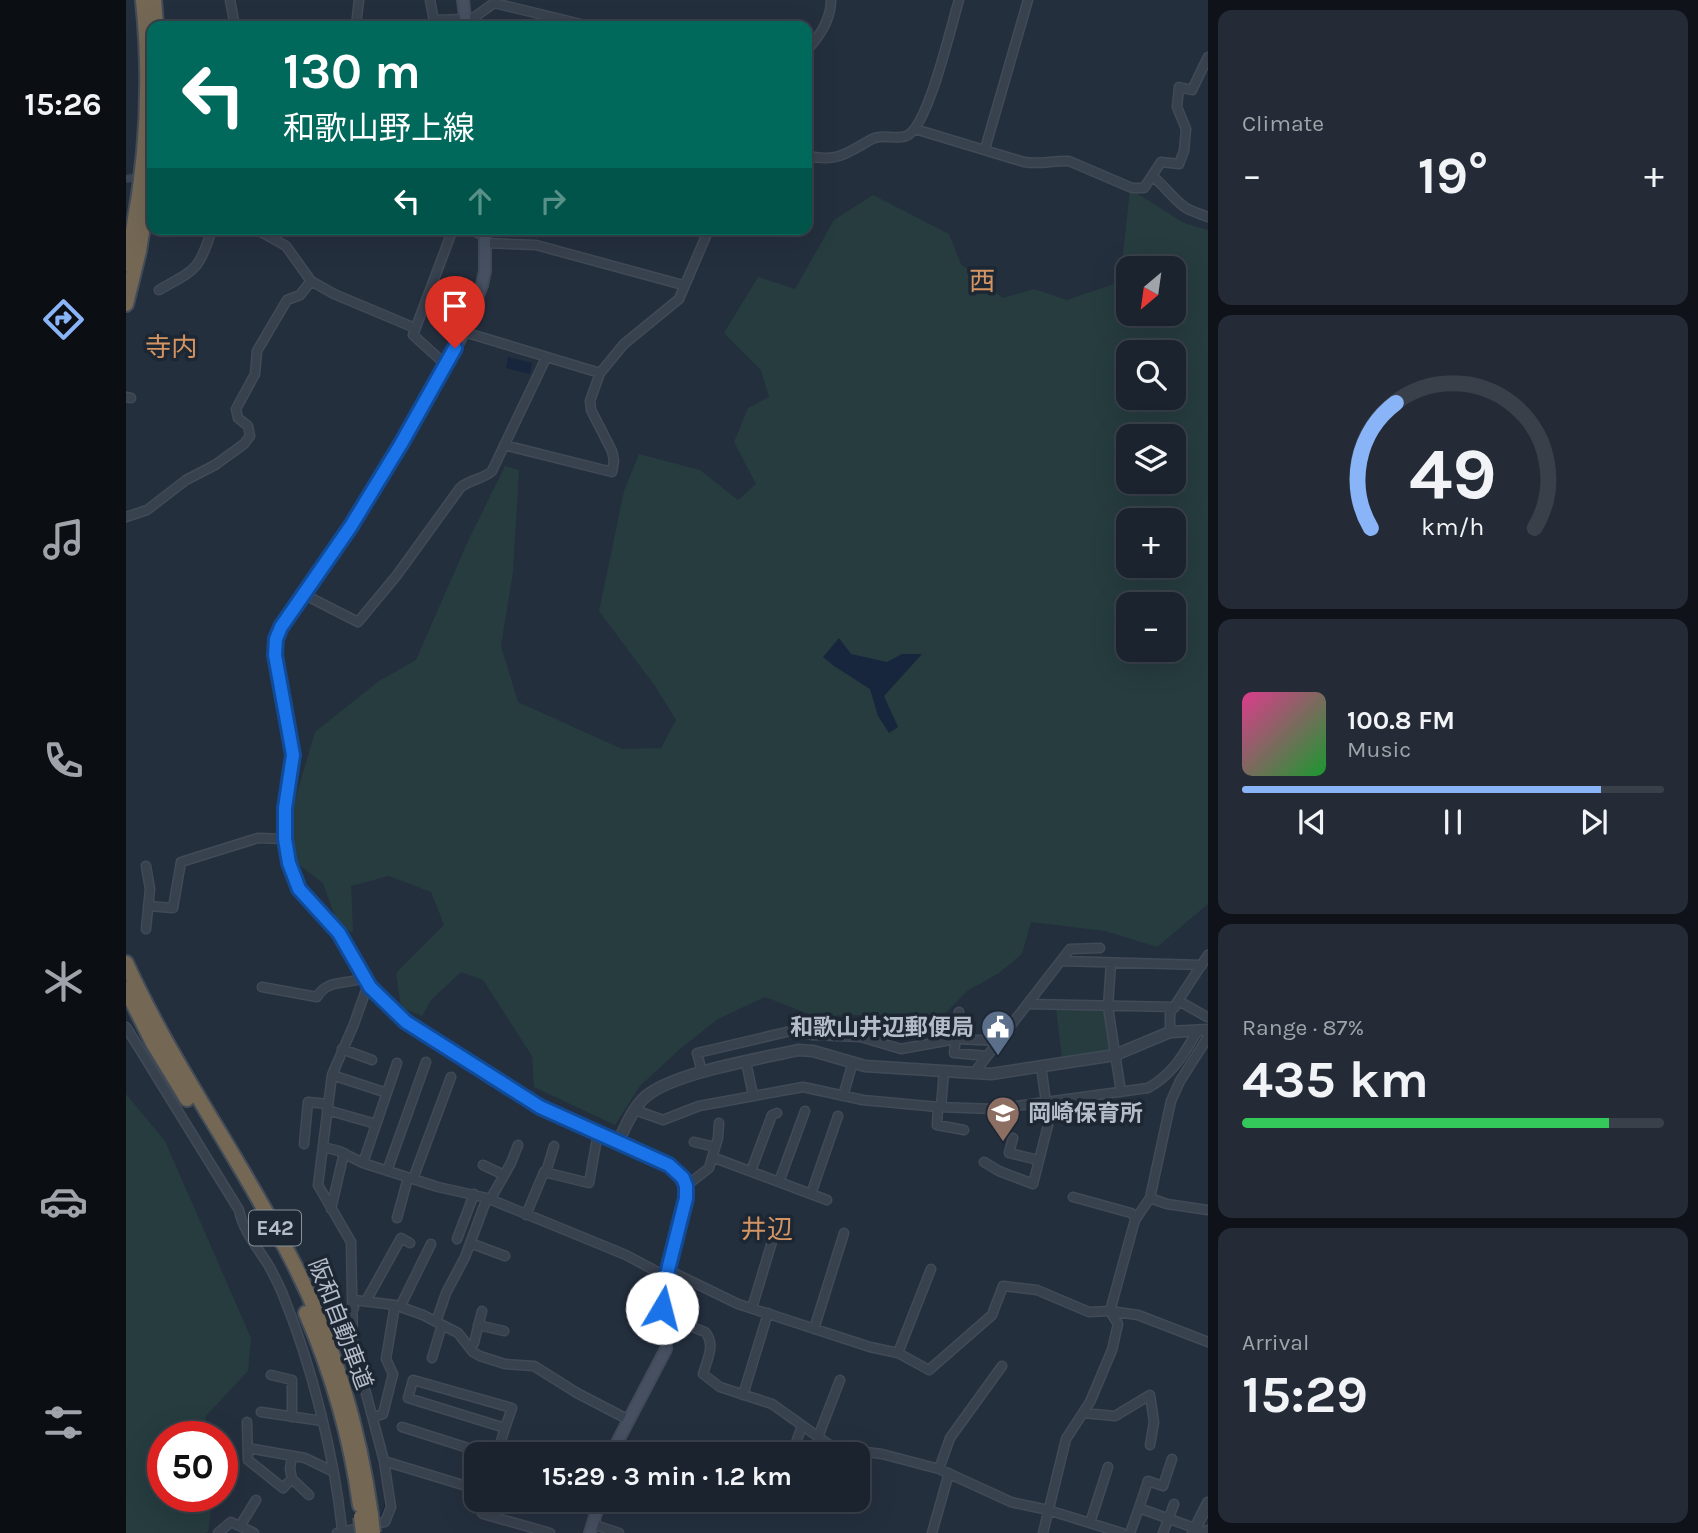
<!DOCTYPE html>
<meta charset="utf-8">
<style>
body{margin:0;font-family:Karla,"Noto Sans JP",sans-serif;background:#242b36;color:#f1f3f6;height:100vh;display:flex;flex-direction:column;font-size:26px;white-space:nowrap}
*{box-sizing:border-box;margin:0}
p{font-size:23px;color:#a0a4aa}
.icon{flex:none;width:38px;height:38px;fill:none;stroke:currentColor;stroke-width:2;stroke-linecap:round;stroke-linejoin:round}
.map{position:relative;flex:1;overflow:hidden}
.drawer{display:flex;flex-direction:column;gap:10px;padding:10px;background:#0f1319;width:490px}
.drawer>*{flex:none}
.top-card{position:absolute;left:21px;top:21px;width:665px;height:214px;border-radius:14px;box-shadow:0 7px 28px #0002,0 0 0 2px #39404a;background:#00695c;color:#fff;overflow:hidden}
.needle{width:46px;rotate:209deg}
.tools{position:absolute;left:990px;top:256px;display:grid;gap:14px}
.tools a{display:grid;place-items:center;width:70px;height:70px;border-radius:14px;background:#1b232e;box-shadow:0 7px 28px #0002,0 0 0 2px #39404a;font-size:35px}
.speed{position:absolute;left:21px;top:1421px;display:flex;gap:14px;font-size:35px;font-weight:700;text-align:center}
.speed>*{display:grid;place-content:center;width:91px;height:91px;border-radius:50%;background:#1b232e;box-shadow:0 7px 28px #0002,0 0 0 2px #39404a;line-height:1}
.speed .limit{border:10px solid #d22;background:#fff;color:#111}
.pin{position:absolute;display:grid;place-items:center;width:60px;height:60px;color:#fff;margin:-72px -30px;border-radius:50% 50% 50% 0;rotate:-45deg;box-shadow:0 0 7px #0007}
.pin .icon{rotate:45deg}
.me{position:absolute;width:77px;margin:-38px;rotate:8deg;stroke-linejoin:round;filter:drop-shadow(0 0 5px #0008)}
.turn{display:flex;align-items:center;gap:24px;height:147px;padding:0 21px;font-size:32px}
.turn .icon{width:91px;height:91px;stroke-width:2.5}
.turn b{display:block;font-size:49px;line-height:60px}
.lanes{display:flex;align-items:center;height:66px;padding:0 21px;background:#0003;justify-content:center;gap:35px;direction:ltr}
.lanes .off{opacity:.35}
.big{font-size:52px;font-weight:700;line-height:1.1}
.drawer .tile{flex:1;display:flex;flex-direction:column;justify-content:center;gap:10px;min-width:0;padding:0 24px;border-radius:14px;background:#242b36}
.drawer .dial{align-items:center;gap:0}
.dial svg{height:182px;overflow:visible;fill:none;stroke:#39404a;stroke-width:7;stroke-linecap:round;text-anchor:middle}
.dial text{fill:#f1f3f6;stroke:none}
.song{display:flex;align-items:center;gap:21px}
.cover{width:84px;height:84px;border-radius:10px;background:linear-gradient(135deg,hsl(330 70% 55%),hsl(130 70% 35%))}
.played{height:7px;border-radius:4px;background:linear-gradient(90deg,#8ab4f8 85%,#39404a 85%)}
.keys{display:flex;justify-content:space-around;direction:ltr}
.heat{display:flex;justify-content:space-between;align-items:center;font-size:38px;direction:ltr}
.charge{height:10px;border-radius:5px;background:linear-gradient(90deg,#34c759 87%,#39404a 0)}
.trip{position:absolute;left:338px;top:1442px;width:406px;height:70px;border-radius:14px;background:#1b232e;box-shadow:0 7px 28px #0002,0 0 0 2px #39404a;font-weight:700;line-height:70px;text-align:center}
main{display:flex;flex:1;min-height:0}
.menu{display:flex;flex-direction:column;width:126px;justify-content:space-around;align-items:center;background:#0b0e12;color:#a0a4aa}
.menu .icon{width:49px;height:49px}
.menu .current{color:#8ab4f8}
.menu b{font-size:32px;color:#f1f3f6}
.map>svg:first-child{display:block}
.green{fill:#263c3f;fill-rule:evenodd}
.water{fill:#17263c}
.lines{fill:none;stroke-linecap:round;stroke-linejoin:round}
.stream{stroke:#17263c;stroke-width:2}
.minor-tunnel{stroke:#3a4453;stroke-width:8;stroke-dasharray:8 4;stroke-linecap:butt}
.minor-casing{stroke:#414a57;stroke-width:11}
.tertiary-casing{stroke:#414a57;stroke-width:13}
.secondary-casing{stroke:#414a57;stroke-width:14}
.motorway-casing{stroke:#434c59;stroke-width:18}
.minor{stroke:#38414e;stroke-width:8}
.tertiary{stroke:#38414e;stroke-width:10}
.secondary{stroke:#465061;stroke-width:10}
.motorway{stroke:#746855;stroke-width:14}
.motorway-bridge-casing{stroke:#434c59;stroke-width:18;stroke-linecap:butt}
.motorway-bridge{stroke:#746855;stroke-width:14}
.route-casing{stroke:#114b97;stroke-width:18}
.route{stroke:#1a73e8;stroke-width:12}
.labels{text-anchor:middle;stroke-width:7;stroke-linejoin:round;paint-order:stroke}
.shield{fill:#1d2633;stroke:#878f9c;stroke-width:2}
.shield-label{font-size:21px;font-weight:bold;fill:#b4bcc9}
.poi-label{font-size:23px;font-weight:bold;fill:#b4bcc9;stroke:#1d2633;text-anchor:end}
.street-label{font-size:23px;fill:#b4bcc9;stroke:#1d2633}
.quarter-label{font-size:26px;fill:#d59563;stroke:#1d2633}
</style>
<main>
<nav class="menu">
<b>15:26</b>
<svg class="icon current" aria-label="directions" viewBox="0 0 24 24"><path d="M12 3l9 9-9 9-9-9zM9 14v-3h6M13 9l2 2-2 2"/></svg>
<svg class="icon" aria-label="music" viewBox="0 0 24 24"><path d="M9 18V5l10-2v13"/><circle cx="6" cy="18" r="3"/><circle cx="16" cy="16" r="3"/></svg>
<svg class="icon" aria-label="phone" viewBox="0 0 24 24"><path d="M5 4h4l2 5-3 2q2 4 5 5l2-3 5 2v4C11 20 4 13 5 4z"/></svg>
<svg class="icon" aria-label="climate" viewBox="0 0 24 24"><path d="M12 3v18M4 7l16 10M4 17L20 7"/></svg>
<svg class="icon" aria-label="car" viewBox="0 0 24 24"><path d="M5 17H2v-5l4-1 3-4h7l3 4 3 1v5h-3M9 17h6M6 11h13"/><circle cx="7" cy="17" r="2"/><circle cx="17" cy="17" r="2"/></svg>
<svg class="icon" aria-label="filters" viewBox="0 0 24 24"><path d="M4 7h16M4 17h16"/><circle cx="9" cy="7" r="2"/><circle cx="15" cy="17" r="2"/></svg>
</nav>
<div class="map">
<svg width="1082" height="1533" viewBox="0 0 1082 1533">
<rect width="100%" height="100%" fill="#242f3e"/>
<!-- green -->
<path class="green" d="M1004 189 1058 223 1082 230V904L1031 947 979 931 905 922 896 954 873 973 841 991 811 1022 773 1024 735 1015 688 1016 639 997 592 1019 554 1049 514 1086 489 1125 408 1087 406 1056 357 980 335 972 305 1000 296 1016 275 1007 270 973 318 925 305 892 263 876 225 886 227 933 212 925 197 883 168 861V803L189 732 253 681 290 660 342 541 379 466 393 470 387 572 375 646 392 702 496 749 535 748 550 720 529 686 473 611 498 491 513 454 574 470 612 500 630 484 608 442 622 408 643 397 635 370 598 333 632 277 669 289 708 220 747 195 823 234 835 264 877 298 908 289 941 300 994 282ZM1003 268H1048V313H1003ZM1003 352H1048V397H1003ZM1003 436H1048V481H1003ZM1003 520H1048V565H1003ZM1003 604H1048V649H1003Z
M930 1008 979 1009 986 1050 936 1059Z
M0 1094 39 1141 125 1338 122 1371 79 1417 88 1437H37V1496H87L82 1532 79 1533H0Z"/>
<!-- water -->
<path class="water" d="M382 357 406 363 404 374 380 368Z
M713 638 725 654 761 662 776 654H796L758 696 772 727 763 733 752 716 744 689 708 666 697 657Z"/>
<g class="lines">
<!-- stream -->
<path class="stream" d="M215 1044 225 1019
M199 1097 200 1089
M252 1518C261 1511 259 1501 259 1491"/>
<!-- minor-tunnel -->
<path class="minor-tunnel" d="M0 179 16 176"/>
<!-- minor casing -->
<g class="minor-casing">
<path id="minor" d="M104 0 109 26
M304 0 309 26
M308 20 339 19
M339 24 368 3 463 26
M230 26 233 0
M681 50C694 36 705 20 705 0
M789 129 898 162C917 165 926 160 943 161L1006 188H1018L1035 162 1053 164 1058 151 1060 129 1051 107 1053 87 1066 90 1082 57
M859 149 902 0
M681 156C712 162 719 154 746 139 757 133 772 141 782 135 803 123 825 26 833 0
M1026 176C1039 186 1047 199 1060 208 1067 212 1075 214 1082 217
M130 229 160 246 185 281 208 294 289 328
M344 229 360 237
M360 243 410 245 557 285
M33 290C70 269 73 271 86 229
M338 332 474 373
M319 364 287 335 327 229
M0 397 5 398
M378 445 486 472 488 461 486 451 465 410 464 401 474 373 498 344 553 299 583 229
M0 517 21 510 60 480 89 465 118 444 124 436 122 426 112 418 110 409 129 374 131 351 161 300 174 295 185 281
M177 594 232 622 271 575 334 488C344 479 356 480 366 471L420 358
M22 906 47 908 55 862 132 838 159 839
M20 929 24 889 20 866
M935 961 1076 965
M985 963 982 1007 995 1092
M136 987 191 997C201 979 220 985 237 978
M1053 1001 1081 1017
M902 1004 1049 1007
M833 1012 828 1053 861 1056
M0 1027 113 1210C117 1231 132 1248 143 1266 149 1277 155 1289 159 1300 186 1367 209 1459 216 1530
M1044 1032V1013L1082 955
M216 1049 246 1060
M620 1062 627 1095
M915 1066 920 1102
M576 1072 571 1053 669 1030 686 1035 735 1037 775 1049 830 1039 873 1041
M848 1073 944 949 974 948
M206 1075 261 1093
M717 1096 727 1062
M812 1107 811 1125 838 1130
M815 1107 818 1071
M201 1110 250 1124
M509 1110 537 1120 573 1106 677 1087 737 1100 812 1107 868 1109 1022 1088C1047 1074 1058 1054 1072 1030
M887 1138 883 1153 912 1160
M568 1142 589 1147
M178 1144 182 1102 202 1104
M197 1147 213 1151 237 1163 312 1187 361 1198 500 1255 541 1277
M586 1157 701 1200
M858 1162 873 1171 907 1184 922 1125 918 1102
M237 1163 271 1063
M357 1165 378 1175
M261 1171 300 1062
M625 1171 646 1115 651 1113
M420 1172 428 1146
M287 1179 325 1077
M653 1182 679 1111
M560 1186 583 1168 592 1138 593 1123
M685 1194 712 1116
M947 1197 1005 1213 1010 1218
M1024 1198 1041 1204 1082 1210
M364 1200 385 1163 392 1145
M205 1209 218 1153
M400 1215 418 1172 463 1183 472 1133
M271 1218 282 1178
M331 1239 348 1194
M344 1243 379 1256
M542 1270 612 1304 744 1347 772 1353 803 1370 866 1315 877 1286 911 1290 963 1312 984 1311 1012 1315 1082 1342
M228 1300 269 1305 297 1315 332 1333 347 1352 354 1356 379 1364 408 1366 451 1393 503 1420
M240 1301 275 1238 284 1243
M274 1307 305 1244
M626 1308 652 1222 662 1224
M984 1311 1009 1220 1024 1198 1045 1101 1054 1081 1082 1037
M538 1316 579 1332C590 1344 581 1360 577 1374L594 1387 646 1404 708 1448 756 1454 813 1469 885 1502 922 1510 996 1533
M310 1322 320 1293 339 1257 361 1198
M205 1325C217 1320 218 1313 228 1308
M352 1325 378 1331
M688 1329 718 1233
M344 1347 348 1343 356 1311
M772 1353 805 1269
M306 1358 316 1325
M145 1375 166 1380V1417
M617 1395 642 1313
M135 1412 196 1421
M957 1413 989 1416 1024 1395 1028 1422 1024 1445
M248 1417 257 1414 267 1374 260 1359 269 1305
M121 1422 122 1460 157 1488 166 1479 183 1495
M276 1427 361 1454
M692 1437 714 1380
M122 1448 179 1458 206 1471
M371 1454 379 1428 282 1398 287 1380 386 1408 379 1428
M666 1454 676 1426
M258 1461 350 1489
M813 1469 824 1438 876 1366
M166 1479 164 1469 166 1456
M357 1500 354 1510 357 1514 424 1533
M1013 1508 1022 1481 1037 1486 1046 1459
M964 1523 982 1467
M466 1524 493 1533
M114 1526 130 1500
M92 1533 105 1522 128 1533
M211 1533 259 1522 265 1507 258 1461 227 1344 225 1242 192 1185 206 1075 228 1024 240 990 244 987
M806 1533 823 1473
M917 1533 940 1439 964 1402 986 1350 992 1324 984 1311
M1004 1533 1013 1508 1074 1530
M1037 1533 1048 1504"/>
</g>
<!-- tertiary casing -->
<g class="tertiary-casing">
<path id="tertiary" d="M492 1142C499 1128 506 1110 517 1099 543 1073 634 1059 672 1050L687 1051 739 1066 865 1074 989 1055 1044 1032 1082 1030
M1067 1533 1082 1503
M1081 1533 1082 1531"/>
</g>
<!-- secondary casing -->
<g class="secondary-casing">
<path id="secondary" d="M337 0 340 26
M359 229V271L356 285 338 332 275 444 225 526 155 627 150 640 149 655 167 755 158 809 159 839 163 863 173 889 213 933 244 987 280 1022 414 1107 543 1165 557 1178 560 1186V1198L536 1300 540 1349 485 1454
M464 1533 474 1500"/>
</g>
<!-- motorway casing -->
<g class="motorway-casing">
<path id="motorway" d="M28 0 30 26
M0 264C20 178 26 87 17 0
M0 304 13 251 26 169
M0 963C48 1069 117 1162 169 1266 208 1344 233 1429 245 1515
M0 989 27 1043 61 1099
M180 1313C206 1373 225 1439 234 1505"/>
</g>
<!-- minor -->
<use href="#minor" class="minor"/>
<!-- tertiary -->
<use href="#tertiary" class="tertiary"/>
<!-- secondary -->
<use href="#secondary" class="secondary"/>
<!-- motorway -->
<use href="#motorway" class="motorway"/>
<!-- motorway-bridge casing -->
<g class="motorway-bridge-casing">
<path id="motorway-bridge" d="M245 1515 247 1533
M235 1517 237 1533"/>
</g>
<!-- motorway-bridge -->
<use href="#motorway-bridge" class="motorway-bridge"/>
</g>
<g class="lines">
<!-- route casing -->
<g class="route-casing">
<path id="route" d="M329 348 275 444 225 526 155 627 150 639 149 655 167 755 159 808V839L163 863 173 889 213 933 244 987 280 1022 414 1107 543 1165 557 1178 560 1186V1198L542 1270 536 1308"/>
</g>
<!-- route -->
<use href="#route" class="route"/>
</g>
<!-- icons -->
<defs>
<g id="civic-pin" transform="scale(1.75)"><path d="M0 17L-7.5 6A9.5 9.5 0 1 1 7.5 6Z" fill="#5c6f8a" stroke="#1d2633"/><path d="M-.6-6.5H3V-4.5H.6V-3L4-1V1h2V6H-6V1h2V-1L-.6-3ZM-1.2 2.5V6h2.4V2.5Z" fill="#fff"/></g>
<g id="school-pin" transform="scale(1.75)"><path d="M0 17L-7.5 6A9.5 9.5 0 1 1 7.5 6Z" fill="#8d6e63" stroke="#1d2633"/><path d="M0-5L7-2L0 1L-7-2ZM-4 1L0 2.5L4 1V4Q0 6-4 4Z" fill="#fff"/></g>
</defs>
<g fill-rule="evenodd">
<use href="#civic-pin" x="872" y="1027"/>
<use href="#school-pin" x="877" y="1113"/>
</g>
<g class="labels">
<!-- shield labels -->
<rect class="shield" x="123" y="1210.5" width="52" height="35" rx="5"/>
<g class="shield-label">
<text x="149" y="1235">E42</text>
</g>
<!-- poi labels -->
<g class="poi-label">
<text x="848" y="1035">和歌山井辺郵便局</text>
<text x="902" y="1121" text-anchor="start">岡崎保育所</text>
</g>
<!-- street labels -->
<g class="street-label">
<text transform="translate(215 1324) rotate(69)" y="8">阪和自動車道</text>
</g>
<!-- quarter labels -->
<g class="quarter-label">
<text x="856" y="290">西</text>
<text x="45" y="356">寺内</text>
<text x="641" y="1238">井辺</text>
</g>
</g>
</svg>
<div class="tools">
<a><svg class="needle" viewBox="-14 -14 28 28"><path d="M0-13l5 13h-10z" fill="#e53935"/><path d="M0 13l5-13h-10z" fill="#a0a4aa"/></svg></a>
<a><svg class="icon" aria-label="search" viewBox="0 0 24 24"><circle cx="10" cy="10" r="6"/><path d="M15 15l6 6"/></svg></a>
<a><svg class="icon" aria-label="layers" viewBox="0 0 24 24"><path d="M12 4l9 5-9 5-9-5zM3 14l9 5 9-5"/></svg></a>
<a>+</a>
<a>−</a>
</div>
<div class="speed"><div class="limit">50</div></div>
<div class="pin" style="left:329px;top:348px;background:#d93025"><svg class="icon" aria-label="arrive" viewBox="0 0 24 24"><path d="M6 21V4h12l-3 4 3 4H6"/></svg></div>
<svg class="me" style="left:536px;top:1308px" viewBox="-20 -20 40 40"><circle r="19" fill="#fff"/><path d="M0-13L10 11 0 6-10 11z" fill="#1a73e8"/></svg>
<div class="trip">15:29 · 3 min · 1.2 km</div>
<div class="top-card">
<div class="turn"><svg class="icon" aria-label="left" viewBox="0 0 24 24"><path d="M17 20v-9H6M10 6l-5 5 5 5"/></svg><div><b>130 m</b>和歌山野上線</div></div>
<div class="lanes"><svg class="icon" aria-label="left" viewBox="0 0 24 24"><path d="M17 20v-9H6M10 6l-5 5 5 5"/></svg><svg class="icon off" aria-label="ahead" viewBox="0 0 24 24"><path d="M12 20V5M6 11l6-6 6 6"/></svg><svg class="icon off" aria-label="right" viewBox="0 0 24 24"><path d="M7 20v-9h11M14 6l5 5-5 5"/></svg></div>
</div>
</div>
<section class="drawer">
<div class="tile"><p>Climate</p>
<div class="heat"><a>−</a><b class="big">19°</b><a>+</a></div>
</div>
<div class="tile dial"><svg viewBox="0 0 100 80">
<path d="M14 69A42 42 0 1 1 86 69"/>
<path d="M14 69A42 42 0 0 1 25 14" stroke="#8ab4f8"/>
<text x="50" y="56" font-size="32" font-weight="700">49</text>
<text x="50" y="72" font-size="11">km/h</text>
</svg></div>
<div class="tile">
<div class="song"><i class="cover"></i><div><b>100.8 FM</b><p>Music</p></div></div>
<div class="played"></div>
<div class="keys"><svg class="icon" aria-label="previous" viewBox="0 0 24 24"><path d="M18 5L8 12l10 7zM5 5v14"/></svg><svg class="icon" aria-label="pause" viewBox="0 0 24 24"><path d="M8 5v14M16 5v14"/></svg><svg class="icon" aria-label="next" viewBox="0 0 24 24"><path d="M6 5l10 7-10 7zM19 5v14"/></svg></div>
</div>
<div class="tile"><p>Range · 87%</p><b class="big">435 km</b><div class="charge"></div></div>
<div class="tile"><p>Arrival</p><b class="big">15:29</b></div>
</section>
</main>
